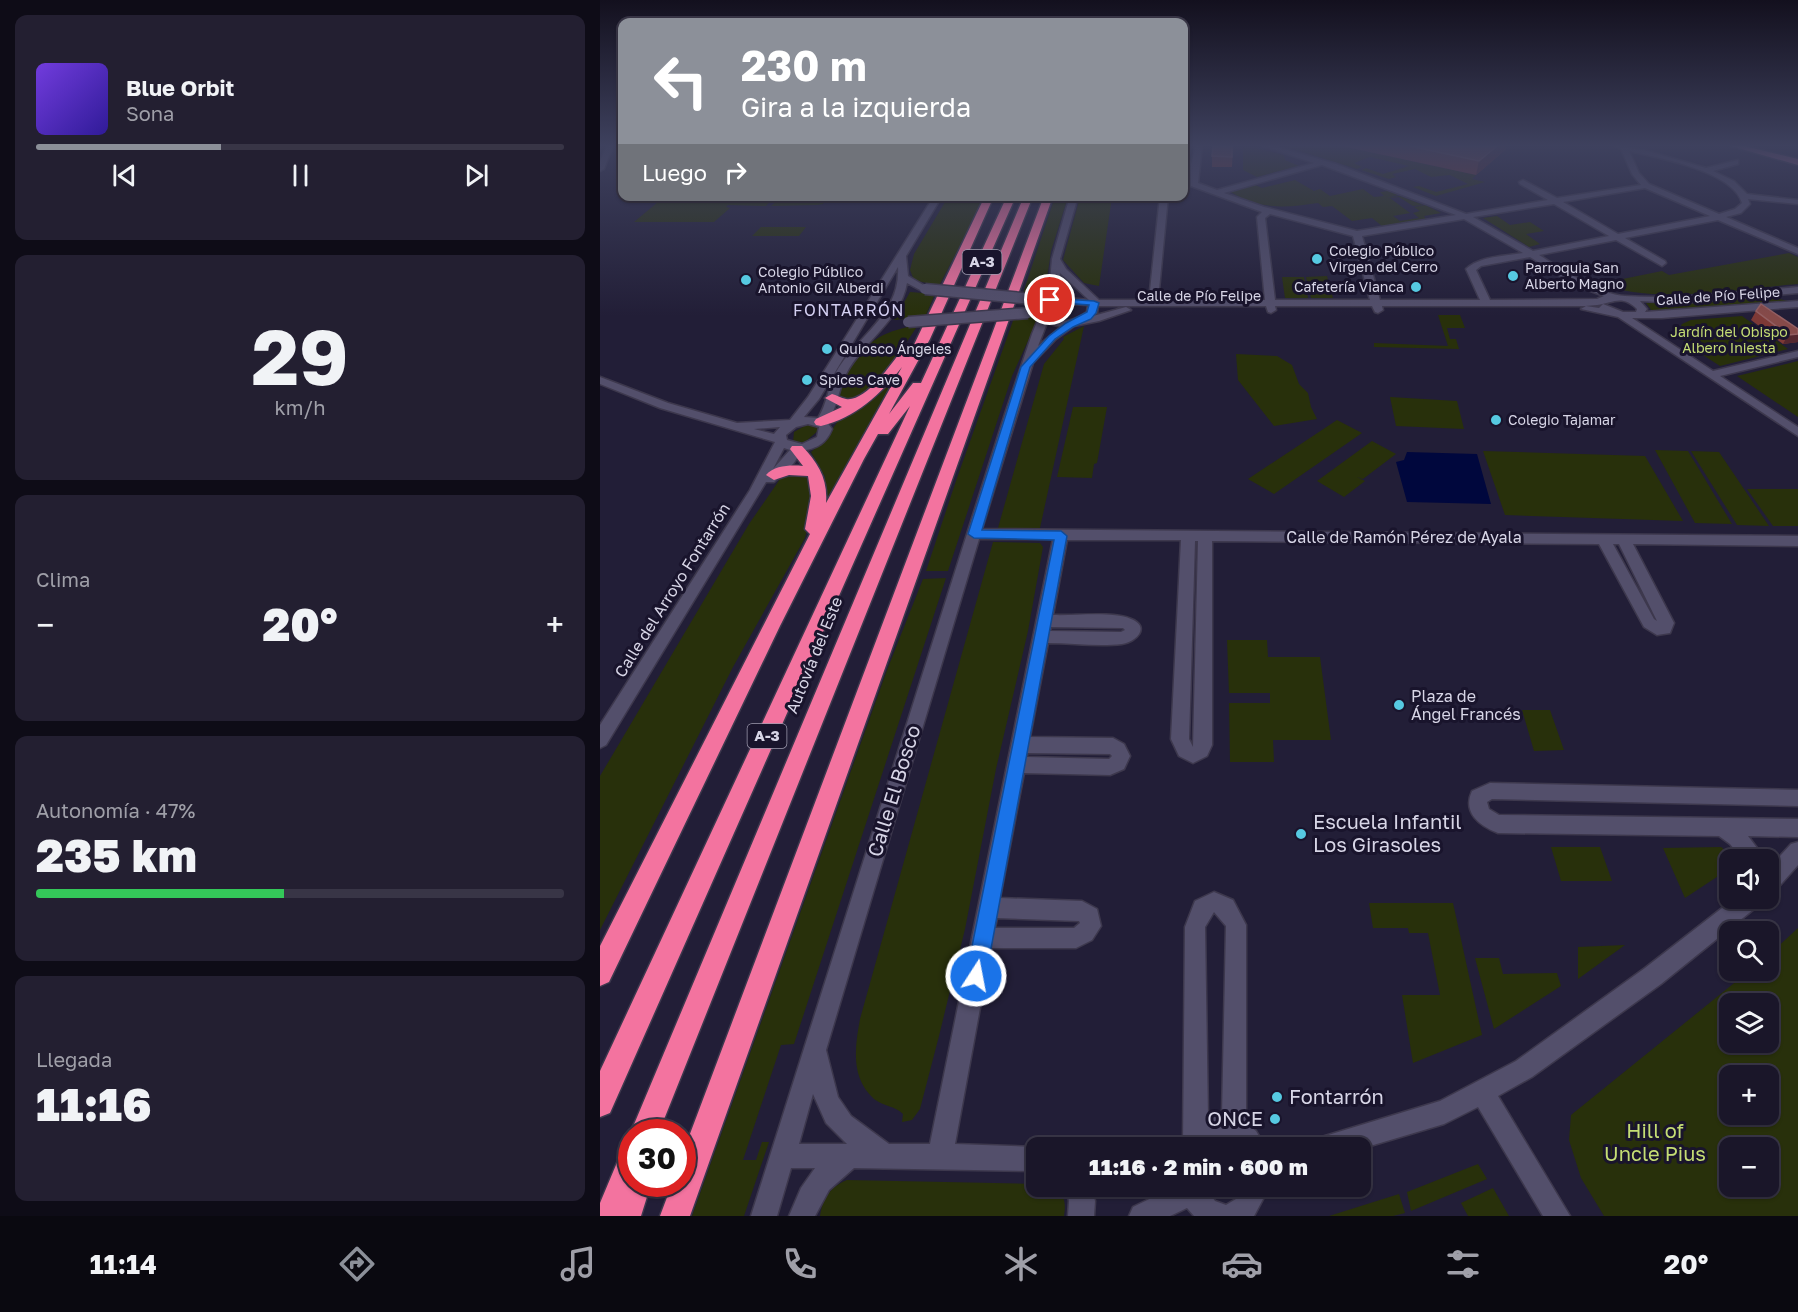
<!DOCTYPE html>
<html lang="es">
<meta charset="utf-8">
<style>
body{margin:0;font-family:"Golos Text",sans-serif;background:#231f31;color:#f1f3f6;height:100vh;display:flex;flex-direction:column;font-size:22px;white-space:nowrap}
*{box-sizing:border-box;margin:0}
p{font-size:20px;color:#9f9fa8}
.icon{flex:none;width:33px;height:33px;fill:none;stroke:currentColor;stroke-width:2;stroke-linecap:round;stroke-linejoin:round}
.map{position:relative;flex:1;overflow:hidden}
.panel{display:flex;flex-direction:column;gap:15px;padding:15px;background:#0e0c17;width:600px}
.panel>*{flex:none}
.guide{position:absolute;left:18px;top:18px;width:570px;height:183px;border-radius:12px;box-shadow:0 2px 4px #0004,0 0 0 2px #383546;background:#8c9099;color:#fff;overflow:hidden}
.tools{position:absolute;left:1119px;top:849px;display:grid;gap:12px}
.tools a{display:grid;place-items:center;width:60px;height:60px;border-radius:12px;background:#1a1629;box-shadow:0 2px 4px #0004,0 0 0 2px #383546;font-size:30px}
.speed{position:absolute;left:18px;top:1119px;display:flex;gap:12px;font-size:30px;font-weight:700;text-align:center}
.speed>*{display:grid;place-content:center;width:78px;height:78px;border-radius:50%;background:#1a1629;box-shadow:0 2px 4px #0004,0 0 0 2px #383546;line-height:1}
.speed .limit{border:9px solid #d22;background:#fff;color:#111}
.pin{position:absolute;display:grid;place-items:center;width:51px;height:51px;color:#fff;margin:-26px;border:3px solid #fff;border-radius:50%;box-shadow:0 2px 6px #0007}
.me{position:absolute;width:66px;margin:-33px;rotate:11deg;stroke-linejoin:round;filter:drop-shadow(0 0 4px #0008)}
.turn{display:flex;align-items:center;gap:21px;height:126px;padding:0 24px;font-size:27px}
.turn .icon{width:78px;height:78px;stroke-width:2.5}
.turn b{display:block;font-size:42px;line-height:51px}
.then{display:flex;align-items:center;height:57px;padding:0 24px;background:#0003;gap:12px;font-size:22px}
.big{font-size:45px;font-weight:800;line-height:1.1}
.panel .tile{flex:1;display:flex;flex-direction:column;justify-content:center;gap:9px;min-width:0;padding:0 21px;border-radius:12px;background:#231f31}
.panel .dial{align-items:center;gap:0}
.dial b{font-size:78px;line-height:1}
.song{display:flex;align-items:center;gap:18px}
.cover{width:72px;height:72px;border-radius:9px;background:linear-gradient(135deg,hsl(260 70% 55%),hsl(250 70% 35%))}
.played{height:6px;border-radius:3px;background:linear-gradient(90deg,#8c9099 35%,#383546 35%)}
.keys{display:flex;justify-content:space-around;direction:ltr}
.heat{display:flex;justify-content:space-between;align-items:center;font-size:33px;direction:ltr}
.charge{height:9px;border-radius:4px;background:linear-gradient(90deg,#34c759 47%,#383546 0)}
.trip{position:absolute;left:426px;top:1137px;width:345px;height:60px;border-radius:12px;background:#1a1629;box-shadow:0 2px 4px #0004,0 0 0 2px #383546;font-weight:800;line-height:60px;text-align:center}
.tab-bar{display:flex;height:96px;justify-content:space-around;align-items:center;background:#0a0910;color:#9f9fa8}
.tab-bar .icon{width:42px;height:42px}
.tab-bar .active{color:#8c9099}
.tab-bar b{font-size:27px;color:#f1f3f6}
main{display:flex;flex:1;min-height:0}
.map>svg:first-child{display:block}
.green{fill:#28300b;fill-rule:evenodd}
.water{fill:#00073d}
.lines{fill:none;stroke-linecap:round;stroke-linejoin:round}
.minor-casing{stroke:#3d384d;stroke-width:3}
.major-casing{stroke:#3d384d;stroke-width:3}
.highway-casing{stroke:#3d384d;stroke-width:3}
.minor{fill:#534f6b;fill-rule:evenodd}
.major{fill:#b3658a;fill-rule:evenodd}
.highway{fill:#f3739f;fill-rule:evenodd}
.minor-bridge-casing{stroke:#3d384d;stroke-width:13;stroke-linecap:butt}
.minor-bridge{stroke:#534f6b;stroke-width:10}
.wall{fill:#7d3936}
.shaded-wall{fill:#54272f}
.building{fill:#864a49;stroke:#935f62;stroke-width:1.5}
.route{fill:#1a73e8;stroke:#114b97;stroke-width:1.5}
.poi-dot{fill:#56c9e1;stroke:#19142c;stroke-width:2}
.labels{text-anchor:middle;stroke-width:6;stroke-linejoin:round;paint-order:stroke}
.far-poi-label{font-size:14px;fill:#d7d5e6;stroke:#19142c;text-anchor:start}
.far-street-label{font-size:14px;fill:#d7d5e6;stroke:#19142c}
.far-park-label{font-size:14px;fill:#c5dd74;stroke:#19142c}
.shield{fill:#19142c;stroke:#9e9bae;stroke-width:1.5}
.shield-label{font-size:15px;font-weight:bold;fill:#d7d5e6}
.far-quarter-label{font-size:16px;letter-spacing:1.5px;fill:#d4d0f2;stroke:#19142c}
.street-label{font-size:16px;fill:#d7d5e6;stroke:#19142c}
.poi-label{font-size:16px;fill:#d7d5e6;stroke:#19142c;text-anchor:start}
.near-street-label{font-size:20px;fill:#d7d5e6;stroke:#19142c}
.near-poi-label{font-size:20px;fill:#d7d5e6;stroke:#19142c;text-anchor:start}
.near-park-label{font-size:20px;fill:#c5dd74;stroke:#19142c}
</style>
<main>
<section class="panel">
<div class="tile">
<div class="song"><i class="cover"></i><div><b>Blue Orbit</b><p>Sona</p></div></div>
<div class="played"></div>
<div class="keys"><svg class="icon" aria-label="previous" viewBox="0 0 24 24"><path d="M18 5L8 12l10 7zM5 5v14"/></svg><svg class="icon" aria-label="pause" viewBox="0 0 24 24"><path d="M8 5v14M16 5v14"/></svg><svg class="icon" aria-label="next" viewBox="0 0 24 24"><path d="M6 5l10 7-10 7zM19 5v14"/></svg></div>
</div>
<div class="tile dial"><b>29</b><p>km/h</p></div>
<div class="tile"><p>Clima</p>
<div class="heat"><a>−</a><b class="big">20°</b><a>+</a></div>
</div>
<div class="tile"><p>Autonomía · 47%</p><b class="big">235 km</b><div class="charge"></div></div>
<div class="tile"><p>Llegada</p><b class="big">11:16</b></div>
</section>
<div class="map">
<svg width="1198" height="1216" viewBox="0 0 1198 1216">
<rect width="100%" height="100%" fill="#221e37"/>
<!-- green -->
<path class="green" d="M649 146 684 155 685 160 699 166 657 177 643 170V148Z
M684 146H742L876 175 872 179 885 182 836 196 813 187 819 186 836 192 868 184 850 175 831 177 815 169 792 174 796 177 789 179 761 170 766 168 783 174 809 166 770 157 754 163 762 167 757 169Z
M695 180 714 191 720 189 730 196 763 189 774 197 784 196 780 192 788 191 798 195 787 198 800 196 823 205 813 206 799 197 790 198 810 213 793 216 800 221 819 218 813 213 820 211 814 207 825 205 841 213 824 216 826 219 782 226 772 218 752 221 732 206 723 207 718 203C684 208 660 210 629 191L651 183 662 188Z
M112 196 191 197 173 198 166 206 128 205 126 207 130 208 114 222H34L58 202 104 203Z
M348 197H385L339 286 314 280 310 270 314 254Z
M455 197H468L451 251 445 292 441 294 423 293Z
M480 197H512L499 286 484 283 463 260Z
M178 200H226L223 204 217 205 171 206Z
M897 216 910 225 930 222 944 231 926 234 940 244 929 247 883 218Z
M161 227H206L199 236H152Z
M1189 253 1198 257V284C1147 288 1047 306 1003 283L1062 271 1069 275Z
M727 276 733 298H711L706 277Z
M682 277H704L708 298H685Z
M310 292 335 294 325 317 294 320Z
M1166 296 1193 302 1070 311H1052L1046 303H1083Z
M838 315H860L865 328H847L850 339H856L859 349 774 347V343L848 346Z
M1142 316 1188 349 1120 366 1086 344 1078 332 1082 324 1091 320Z
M432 317 437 321 412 376 348 571H326L357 478 414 318Z
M318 325 277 387 265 397 245 400 240 396C241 386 245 378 250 369 264 340 288 330 318 325Z
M484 326 440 528H398L444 364 464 339 463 337Z
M636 354 677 356 692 365 699 384 708 393 711 407 717 419 674 426 638 380Z
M1198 361V417L1137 376Z
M297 372 223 516 225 477 211 452 225 440 240 418 267 404Z
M790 397 857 401 864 429 796 426Z
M473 407H507L497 463 494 464 492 478 457 477Z
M737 420 762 433 674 494 648 479Z
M208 424H219L220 429 205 442H193L194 432Z
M772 441 796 454 763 479 757 477 765 481 744 497 717 481Z
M1055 450 1088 451 1132 524 1095 523Z
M883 451 1045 456 1083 521 905 515Z
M1091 451 1119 452 1169 526 1137 525Z
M201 473C221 485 210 519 205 538L133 667 0 930V776L149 524 180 479 188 474Z
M1147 489H1198V526H1173Z
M393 542 440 543 443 547 428 631 396 769 365 929 339 1036 320 1109 312 1120 302 1122 303 1114C295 1106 283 1106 274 1099 250 1077 255 1047 260 1019Z
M346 578 194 1044 181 1045 143 1160H156L162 1142H169L144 1216H92L287 670 323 579Z
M627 640H667L668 657H720L731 740H673L674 762H630L629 703H670V693H629Z
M922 710H950L964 750 934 751Z
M951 847H1000L1012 881H961Z
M1121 847 1134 857 1135 859 1130 860 1129 869 1085 898 1063 848Z
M769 903H853L882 1035 813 1063 802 995H840L828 933H809L808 928H773Z
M1198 928V1216H1004L981 1178 969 1140 971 1115 1149 971 1168 970 1169 955ZM1130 1004H1168V1042H1130ZM1130 1076H1168V1114H1130ZM1130 1148H1168V1186H1130Z
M1025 945 978 979V947Z
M875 958H899L903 974 957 973 961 986 894 1029Z
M878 1164 887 1179 811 1211 807 1192Z
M247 1180 436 1184V1186L455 1187C465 1195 466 1204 464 1216H220C223 1198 230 1187 247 1180Z
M893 1188 909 1216H868L861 1203Z
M799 1194 805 1213 793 1216H729Z"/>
<!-- water -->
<path class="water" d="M807 452 877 454 891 504 807 502 796 462 804 460Z"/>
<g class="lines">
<!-- minor casing -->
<g class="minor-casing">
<path id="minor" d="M7 146H13L4 169 0 171V161Z
M596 146H602L598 183 617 190 714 163 663 146H673L736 164 866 214 948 200 920 184 919 182 923 180 957 198 1041 185 1032 174 1021 149 1015 146 1048 151 1106 168 1138 160V164L1113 171 1134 181 1147 194 1198 200V204L1148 199 1150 204 1141 213 1126 217 1198 248V254L1118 220 1025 238 1065 261 1066 263 1062 266 1016 240 939 255C960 268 1000 295 1025 296 1081 300 1141 292 1198 287V293L1081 303 1040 301 1047 309 1045 312 1198 301V307L1062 318H1032L1113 371 1198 351V357L1120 376 1198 427V436L1018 317 981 309 986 306 999 308 1003 304 1023 312H1036L1037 309C1022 294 1013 303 997 305 989 306 981 306 973 306H782L783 310 778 313 775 312 772 306H675L676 310 671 313 668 312 666 306H498L497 313 493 316 526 307 531 310 499 321 474 326 456 339 433 363 382 529 1198 536V546L1033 544 1074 623 1070 633 1057 635 1044 627 999 544 612 541V745L607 756 593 763 579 756 571 739 581 540H467L453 615C475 616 512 611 531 619 551 627 536 642 522 644 498 647 472 643 448 643L430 737 513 738 524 744 530 756 524 769 510 775 424 773 400 898 482 901 497 909 501 926 492 940 476 948H391L355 1144 436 1147 438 1148 436 1171 254 1168 229 1190 215 1216H189L201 1188 215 1168H191L177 1216H151L405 414 432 334 445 302 436 299 441 296 448 297 449 293 452 259 470 196H478L460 259 466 269 499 300H549L560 196H568L558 300H665L657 217 662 212 591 186V164ZM1029 151C1059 158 1133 171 1142 203L1135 209 1119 214 1049 184 1039 173ZM722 165 730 168 856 215 757 231 664 207 624 193ZM1045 188 1110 216 1018 234 963 202ZM954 204 1009 236 933 251 873 217ZM670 214 753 236 770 300H675L665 218ZM864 219 923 253C906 256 880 256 866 269L880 300H780L762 236ZM930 257 975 285 1004 296 997 299 890 300 876 270 881 266ZM460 273 489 300 457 297ZM455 303 488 305 487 312C475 320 463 325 450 316ZM447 323 461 327 438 346ZM379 539H453L330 1144H289L251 1116 238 1097 226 1050ZM595 541H598L593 747 589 739ZM1013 544H1019L1057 621 1054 619ZM451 627 523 628 525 630 521 632 450 631ZM427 753 510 754 512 756 509 759 427 757ZM397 918 479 921 480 923 474 928H395ZM213 1094 226 1123 247 1144H199Z
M334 196H342L306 256 308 276 330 289 322 291 307 283C300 322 263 341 246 374 238 390 238 407 227 422L232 429C226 444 217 448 202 451L193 464 174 482H166L6 745 0 748V725L150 490 175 442 60 408 0 384V377L68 403 137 423 190 420 208 397ZM298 267C301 315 256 336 235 374 228 388 227 404 218 418L204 417 219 399ZM208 424 219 427 217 437 202 444 187 440 186 435 196 427ZM180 427 174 434 154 429ZM184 448 190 450 173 469Z
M890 783 1198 790V806L892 799 887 802 889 809 899 815 1198 819V837L1148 836 1166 860H1143L1130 844 1119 836 898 833C880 826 862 813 872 791Z
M1198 842V865L1175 891 1168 894V869L1191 844Z
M614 892 633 900 646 925V1123L656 1131 666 1148H638L628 1140 617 1139 608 1148H584L583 1145 585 927 595 901ZM614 912 626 926 622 1115 608 1119 605 927Z
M1135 898H1162L1159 905 1061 984 932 1077 898 1096 970 1216H943L878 1107 844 1124 760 1149V1148H713L716 1139 725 1136 840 1101 916 1061 1045 968Z
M466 1186H491L495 1201 494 1216H468L469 1201Z
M576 1186H604L615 1201 626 1205 636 1199 645 1186H670L654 1216H594L587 1208 570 1216H529L533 1207Z"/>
</g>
<!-- major casing -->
<g class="major-casing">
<path id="major" d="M1131 146H1144L1198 159V165Z"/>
</g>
<!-- highway casing -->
<g class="highway-casing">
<path id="highway" d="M385 196H394L330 339 289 414 313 383H321L407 196H416L10 1113 0 1117V1071L310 406 288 434H278L264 459 180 626 9 982 0 986V946L210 534 205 529 211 496 208 476 189 475 174 480 166 475C175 465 191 465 203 466L190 449 192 446H202C218 463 228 479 226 503L302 367C281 394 255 418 221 426L216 425 214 422 216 419 242 407 225 398 232 394C236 395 241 398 246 399 266 402 290 365 302 350L311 351Z
M424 196H433L59 1132H32V1135L30 1132 35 1122Z
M444 196H453L90 1216H60L72 1184H82V1155Z
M32 1149V1184H51L41 1216H0V1203L21 1153Z"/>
</g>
<!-- minor -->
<use href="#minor" class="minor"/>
<!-- major -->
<use href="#major" class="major"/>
<!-- highway -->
<use href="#highway" class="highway"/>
<!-- minor-bridge casing -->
<g class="minor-bridge-casing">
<path id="minor-bridge" d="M325 289 433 299
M308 322 428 313"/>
</g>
<!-- minor-bridge -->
<use href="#minor-bridge" class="minor-bridge"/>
</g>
<!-- wall -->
<path class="wall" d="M633 146 632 167H612V156Z
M742 146H906L905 150 876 175Z
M54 196H77L72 201H56Z
M1156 311 1198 329V342L1183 344 1151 320Z"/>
<!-- shaded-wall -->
<path class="shaded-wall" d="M897 146H906L905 150 876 175 879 161Z
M70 196H77L72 201Z
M1198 334V342L1183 344 1188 335Z"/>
<!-- building -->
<path class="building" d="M613 146H632V157L612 156Z
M810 146H897L879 161Z
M1161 304 1198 329V334L1188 335 1156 311Z"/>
<!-- sky -->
<linearGradient id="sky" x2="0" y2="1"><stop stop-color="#13101e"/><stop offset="0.46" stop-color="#3e415e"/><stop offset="1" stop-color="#3e415e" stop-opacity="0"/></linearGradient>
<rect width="1198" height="316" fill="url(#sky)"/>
<!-- route -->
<path class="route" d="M450 298 494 301 499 303 496 313 491 319 473 327 455 339 430 367 382 530 461 531 467 536 386 976 383 983 376 986 369 983 366 976 454 540 374 538 368 534 421 367 449 336 466 323 487 312 489 305 447 302V299Z"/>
<!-- markers -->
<g class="poi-dot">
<circle cx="717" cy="259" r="6"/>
<circle cx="913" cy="276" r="6"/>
<circle cx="146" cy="280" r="6"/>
<circle cx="816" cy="287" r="6"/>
<circle cx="227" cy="349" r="6"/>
<circle cx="207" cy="380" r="6"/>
<circle cx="896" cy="420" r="6"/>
<circle cx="799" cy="705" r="6"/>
<circle cx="701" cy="834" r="6"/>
<circle cx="677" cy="1097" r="6"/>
<circle cx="675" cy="1119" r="6"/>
</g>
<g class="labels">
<!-- far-poi labels -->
<g class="far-poi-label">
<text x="729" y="256">Colegio Público<tspan x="729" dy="16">Virgen del Cerro</tspan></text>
<text x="925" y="273">Parroquia San<tspan x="925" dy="16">Alberto Magno</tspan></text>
<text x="158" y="277">Colegio Público<tspan x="158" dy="16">Antonio Gil Alberdi</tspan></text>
<text x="804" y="292" text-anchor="end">Cafetería Vianca</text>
<text x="239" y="354">Quiosco Ángeles</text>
<text x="219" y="385">Spices Cave</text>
<text x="908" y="425">Colegio Tajamar</text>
</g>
<!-- far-street labels -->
<g class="far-street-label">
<text x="599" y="301">Calle de Pío Felipe</text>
<text transform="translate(1118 296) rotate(-4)" y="5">Calle de Pío Felipe</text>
</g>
<!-- far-park labels -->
<g class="far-park-label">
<text x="1129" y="337">Jardín del Obispo<tspan x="1129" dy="16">Albero Iniesta</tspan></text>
</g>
<!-- shield labels -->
<g class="shield">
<rect x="362.5" y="250" width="39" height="24" rx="4.5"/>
<rect x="147.5" y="724" width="39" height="24" rx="4.5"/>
</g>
<g class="shield-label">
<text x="382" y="267">A-3</text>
<text x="167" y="741">A-3</text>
</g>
<!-- far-quarter labels -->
<g class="far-quarter-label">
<text x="249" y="316">FONTARRÓN</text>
</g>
<!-- street labels -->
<g class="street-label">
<text x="804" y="543">Calle de Ramón Pérez de Ayala</text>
<text transform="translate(72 590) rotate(-58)" y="6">Calle del Arroyo Fontarrón</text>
<text transform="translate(214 655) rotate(-68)" y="6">Autovía del Este</text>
</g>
<!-- poi labels -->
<g class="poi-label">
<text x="811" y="702">Plaza de<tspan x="811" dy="18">Ángel Francés</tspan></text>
</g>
<!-- near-street labels -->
<g class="near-street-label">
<text transform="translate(294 791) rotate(-73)" y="7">Calle El Bosco</text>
</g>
<!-- near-poi labels -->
<g class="near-poi-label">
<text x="713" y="829">Escuela Infantil<tspan x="713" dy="23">Los Girasoles</tspan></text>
<text x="689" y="1104">Fontarrón</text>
<text x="663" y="1126" text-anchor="end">ONCE</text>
</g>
<!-- near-park labels -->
<g class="near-park-label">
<text x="1055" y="1138">Hill of<tspan x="1055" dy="23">Uncle Pius</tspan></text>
</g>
</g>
</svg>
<div class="tools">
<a><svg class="icon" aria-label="sound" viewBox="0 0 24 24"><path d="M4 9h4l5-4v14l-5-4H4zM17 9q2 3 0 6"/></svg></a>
<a><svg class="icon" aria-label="search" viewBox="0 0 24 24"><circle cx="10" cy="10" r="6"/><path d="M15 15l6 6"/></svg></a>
<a><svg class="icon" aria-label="layers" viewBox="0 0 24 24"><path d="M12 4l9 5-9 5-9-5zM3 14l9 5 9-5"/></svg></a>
<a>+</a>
<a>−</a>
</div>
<div class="speed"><div class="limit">30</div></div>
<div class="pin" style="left:450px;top:300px;background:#d93025"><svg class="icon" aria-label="arrive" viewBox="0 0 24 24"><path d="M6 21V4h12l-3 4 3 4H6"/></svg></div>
<svg class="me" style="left:376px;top:976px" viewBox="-20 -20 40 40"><circle r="17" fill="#1a73e8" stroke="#fff" stroke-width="3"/><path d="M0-11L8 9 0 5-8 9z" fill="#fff"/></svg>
<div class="trip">11:16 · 2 min · 600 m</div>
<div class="guide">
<div class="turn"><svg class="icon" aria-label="left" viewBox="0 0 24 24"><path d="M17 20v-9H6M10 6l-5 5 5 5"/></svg><div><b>230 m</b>Gira a la izquierda</div></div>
<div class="then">Luego<svg class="icon" aria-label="right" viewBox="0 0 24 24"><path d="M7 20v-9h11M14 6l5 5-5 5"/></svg></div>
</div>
</div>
</main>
<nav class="tab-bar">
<b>11:14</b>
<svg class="icon active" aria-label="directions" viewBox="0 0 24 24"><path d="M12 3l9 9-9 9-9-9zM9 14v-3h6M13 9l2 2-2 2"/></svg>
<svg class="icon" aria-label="music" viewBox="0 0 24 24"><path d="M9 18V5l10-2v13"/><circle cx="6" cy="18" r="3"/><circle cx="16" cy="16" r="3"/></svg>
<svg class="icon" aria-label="phone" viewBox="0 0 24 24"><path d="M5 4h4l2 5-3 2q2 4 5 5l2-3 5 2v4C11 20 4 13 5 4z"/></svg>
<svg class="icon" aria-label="climate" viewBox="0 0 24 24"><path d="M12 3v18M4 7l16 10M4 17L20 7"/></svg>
<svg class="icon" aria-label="car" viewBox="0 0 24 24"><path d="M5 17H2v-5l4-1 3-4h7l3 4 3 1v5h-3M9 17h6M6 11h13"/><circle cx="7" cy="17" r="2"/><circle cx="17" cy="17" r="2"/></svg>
<svg class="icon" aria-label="filters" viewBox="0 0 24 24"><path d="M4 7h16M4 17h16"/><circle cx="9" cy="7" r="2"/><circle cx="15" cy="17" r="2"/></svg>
<b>20°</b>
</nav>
